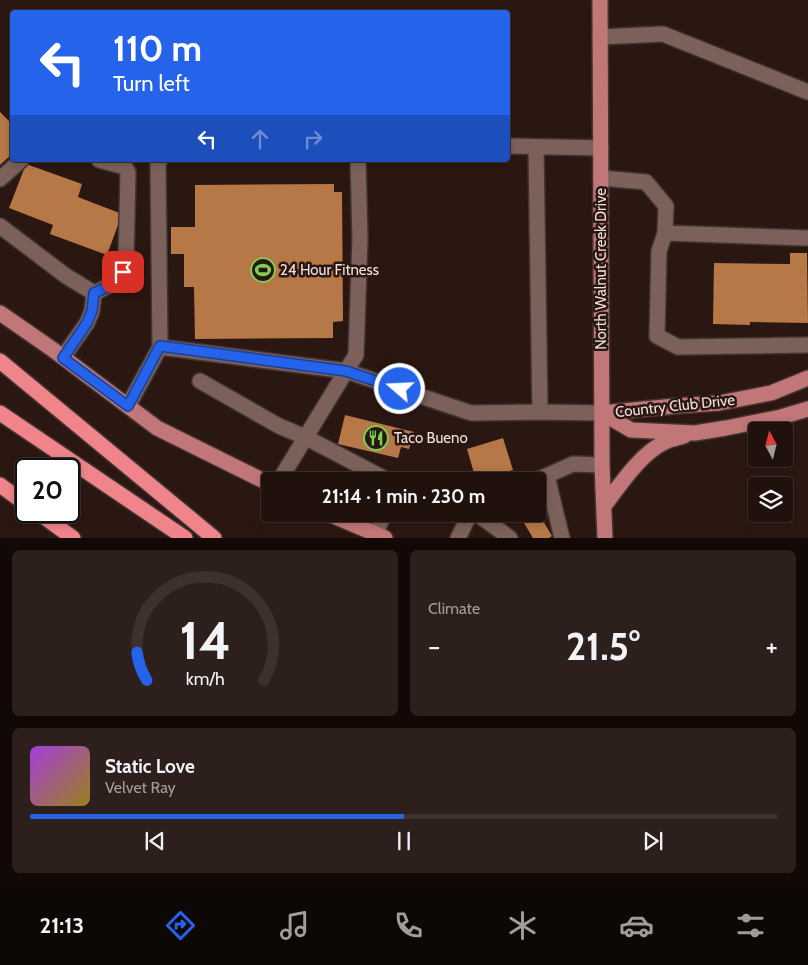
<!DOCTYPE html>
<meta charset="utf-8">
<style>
body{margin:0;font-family:Cabin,sans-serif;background:#2d1f1b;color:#f1f3f6;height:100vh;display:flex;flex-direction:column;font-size:19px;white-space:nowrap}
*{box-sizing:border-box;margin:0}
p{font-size:16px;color:#a29d9d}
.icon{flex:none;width:28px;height:28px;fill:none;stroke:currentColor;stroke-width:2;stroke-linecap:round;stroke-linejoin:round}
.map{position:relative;height:538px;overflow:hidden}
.side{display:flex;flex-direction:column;gap:12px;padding:12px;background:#120907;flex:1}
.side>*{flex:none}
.banner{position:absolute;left:10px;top:10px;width:500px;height:152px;border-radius:5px;box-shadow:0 2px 8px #0003,0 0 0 1px #3d312e;background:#2563eb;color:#fff;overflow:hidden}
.needle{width:32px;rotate:353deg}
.fabs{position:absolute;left:748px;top:422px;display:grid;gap:10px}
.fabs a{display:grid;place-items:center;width:45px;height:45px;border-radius:5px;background:#20110d;box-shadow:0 2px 8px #0003,0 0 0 1px #3d312e;font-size:25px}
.speed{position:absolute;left:15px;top:458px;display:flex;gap:10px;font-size:25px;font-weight:700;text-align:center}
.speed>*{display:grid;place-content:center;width:65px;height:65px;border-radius:50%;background:#20110d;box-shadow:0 2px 8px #0003,0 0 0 1px #3d312e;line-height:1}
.speed .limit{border:2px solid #111;border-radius:8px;background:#fff;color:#111}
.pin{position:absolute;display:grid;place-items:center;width:42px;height:42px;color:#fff;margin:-21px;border-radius:10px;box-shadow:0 2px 8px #0006}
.me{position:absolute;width:55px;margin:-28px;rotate:289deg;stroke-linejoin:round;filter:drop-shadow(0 0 4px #0008)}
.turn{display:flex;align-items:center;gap:18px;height:105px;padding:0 20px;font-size:22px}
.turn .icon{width:65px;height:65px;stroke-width:2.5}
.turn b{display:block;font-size:35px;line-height:42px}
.lanes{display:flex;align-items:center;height:48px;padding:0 20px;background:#0003;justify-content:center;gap:25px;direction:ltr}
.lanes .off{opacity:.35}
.big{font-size:38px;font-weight:700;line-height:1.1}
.side .widget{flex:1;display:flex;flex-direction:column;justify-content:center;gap:8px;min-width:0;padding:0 18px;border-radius:8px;background:#2d1f1b}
.side .dial{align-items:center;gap:0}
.dial svg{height:130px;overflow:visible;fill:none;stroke:#3d312e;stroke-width:7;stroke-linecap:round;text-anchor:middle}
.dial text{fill:#f1f3f6;stroke:none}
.song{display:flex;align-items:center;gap:15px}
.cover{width:60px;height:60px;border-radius:8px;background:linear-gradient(135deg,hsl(280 70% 55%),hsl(50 70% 35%))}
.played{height:5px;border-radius:2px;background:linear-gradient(90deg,#2563eb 50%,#3d312e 50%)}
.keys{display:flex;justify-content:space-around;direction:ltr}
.heat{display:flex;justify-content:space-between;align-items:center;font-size:28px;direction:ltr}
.side .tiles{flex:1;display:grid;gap:12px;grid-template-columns:1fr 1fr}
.widget:last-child{grid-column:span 2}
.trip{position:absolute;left:261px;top:472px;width:285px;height:50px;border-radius:5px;background:#20110d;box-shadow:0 2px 8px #0003,0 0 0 1px #3d312e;font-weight:700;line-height:50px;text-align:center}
.tabs{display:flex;height:80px;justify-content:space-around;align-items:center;background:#0d0705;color:#a29d9d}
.tabs .icon{width:35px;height:35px}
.tabs .current{color:#2563eb}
.tabs b{font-size:22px;color:#f1f3f6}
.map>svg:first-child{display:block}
.building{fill:#b77847}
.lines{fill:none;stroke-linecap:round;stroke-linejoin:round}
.minor-casing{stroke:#443431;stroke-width:18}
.major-casing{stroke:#443431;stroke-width:18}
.highway-casing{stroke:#443431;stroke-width:18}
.minor{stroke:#7b615a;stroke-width:15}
.major{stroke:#c17677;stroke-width:15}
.highway{stroke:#ef848a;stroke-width:15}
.route-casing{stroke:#184099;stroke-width:12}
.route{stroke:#2563eb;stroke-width:9}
.labels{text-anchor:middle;stroke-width:5;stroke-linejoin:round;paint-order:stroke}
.street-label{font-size:15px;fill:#f0e1dd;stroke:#2b1711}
.poi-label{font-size:15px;fill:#f0e1dd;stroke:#2b1711;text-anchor:start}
</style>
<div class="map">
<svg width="808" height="538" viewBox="0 0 808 538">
<rect width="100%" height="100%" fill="#2b1711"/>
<!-- building -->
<path class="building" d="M0 112 10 122 12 120V154L0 165Z
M26 164 82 184 78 197 122 214 107 255 50 234 53 225 9 208Z
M334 184V192H342L343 321 333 322V338L195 339 194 287H184V254H171V227H195V185Z
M790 253H807L808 323 750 322V325L713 324 714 263 790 264Z
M345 415 414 432 409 449 401 447 398 458 338 444Z
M503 438 513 470 476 480 467 449Z
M527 514H539L552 536 549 538H533L521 518Z"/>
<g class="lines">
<!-- minor casing -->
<g class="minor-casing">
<path id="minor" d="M600 37 663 34 808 92
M508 146 601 148
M160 160 158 162 160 347 346 371 279 481
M358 160 360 239 356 355 346 371 471 413 540 412 536 147
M601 178 646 182 666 206 665 233 659 251 657 336 678 347 808 345
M0 179 21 160
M0 226 66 276 94 293 92 311 87 323 63 357
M665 233 808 238
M94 293C110 286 119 281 126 263L128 172 125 167 99 160
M200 381 279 426 305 437 389 481
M128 406 160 347
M540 412 602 413
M547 476 562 538
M535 481 573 464 602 465
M477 514 510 538
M376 533 384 514
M458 538 470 514"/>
</g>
<!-- major casing -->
<g class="major-casing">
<path id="major" d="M600 0 602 465 605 538
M0 313 52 349 157 428 270 484
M602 413 631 430 695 433 726 428 781 417 808 409
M602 413 675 406 719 403 771 393 808 378
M604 506C620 485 641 453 665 442 670 439 678 438 684 436
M329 514 385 538"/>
</g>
<!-- highway casing -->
<g class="highway-casing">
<path id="highway" d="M0 361 214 538
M0 413 185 538
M0 485 26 504
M36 511 73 538"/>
</g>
<!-- minor -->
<use href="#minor" class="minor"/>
<!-- major -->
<use href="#major" class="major"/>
<!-- highway -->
<use href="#highway" class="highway"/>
</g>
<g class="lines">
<!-- route casing -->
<g class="route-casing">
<path id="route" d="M123 272C115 283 106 288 94 293L92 311 87 323 63 358 128 406 160 346 346 371 400 389"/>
</g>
<!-- route -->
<use href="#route" class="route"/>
</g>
<!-- icons -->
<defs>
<g id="stadium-ring" transform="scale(1.25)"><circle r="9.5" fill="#2b1711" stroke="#7cd155" stroke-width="1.5"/><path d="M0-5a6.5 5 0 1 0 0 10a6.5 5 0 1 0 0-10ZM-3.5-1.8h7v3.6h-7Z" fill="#7cd155"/></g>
<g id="restaurant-ring" transform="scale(1.25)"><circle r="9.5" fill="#2b1711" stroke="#7cd155" stroke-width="1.5"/><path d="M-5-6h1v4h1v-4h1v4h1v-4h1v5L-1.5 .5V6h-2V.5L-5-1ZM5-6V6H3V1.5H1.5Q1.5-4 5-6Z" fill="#7cd155"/></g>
</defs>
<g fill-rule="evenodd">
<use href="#stadium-ring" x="263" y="270"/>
<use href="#restaurant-ring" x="376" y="438"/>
</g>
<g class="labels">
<!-- street labels -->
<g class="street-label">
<text transform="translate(601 269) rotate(-90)" y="5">North Walnut Creek Drive</text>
<text transform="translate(675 406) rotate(-6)" y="5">Country Club Drive</text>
</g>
<!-- poi labels -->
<g class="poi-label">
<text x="280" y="275">24 Hour Fitness</text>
<text x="394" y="443">Taco Bueno</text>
</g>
</g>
</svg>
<div class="fabs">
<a><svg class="needle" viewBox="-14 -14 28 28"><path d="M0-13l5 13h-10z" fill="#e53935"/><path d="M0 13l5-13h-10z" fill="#a29d9d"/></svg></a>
<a><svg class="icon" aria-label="layers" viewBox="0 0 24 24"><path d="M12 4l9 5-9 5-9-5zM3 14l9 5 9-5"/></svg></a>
</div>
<div class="speed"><div class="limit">20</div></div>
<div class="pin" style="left:123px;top:272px;background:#d93025"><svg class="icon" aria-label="arrive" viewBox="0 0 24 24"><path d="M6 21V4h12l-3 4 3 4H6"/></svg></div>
<svg class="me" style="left:400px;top:389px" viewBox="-20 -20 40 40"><circle r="17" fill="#2563eb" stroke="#fff" stroke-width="3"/><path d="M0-11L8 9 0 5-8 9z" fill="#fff"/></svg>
<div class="trip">21:14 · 1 min · 230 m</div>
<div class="banner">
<div class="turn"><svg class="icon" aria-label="left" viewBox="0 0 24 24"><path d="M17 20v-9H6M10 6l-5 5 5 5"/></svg><div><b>110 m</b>Turn left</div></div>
<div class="lanes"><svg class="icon" aria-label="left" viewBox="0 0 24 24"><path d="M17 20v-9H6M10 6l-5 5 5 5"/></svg><svg class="icon off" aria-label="ahead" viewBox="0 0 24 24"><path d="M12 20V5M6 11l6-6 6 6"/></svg><svg class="icon off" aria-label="right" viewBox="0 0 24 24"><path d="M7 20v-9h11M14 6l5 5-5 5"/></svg></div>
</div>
</div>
<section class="side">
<div class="tiles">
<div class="widget dial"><svg viewBox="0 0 100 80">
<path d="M14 69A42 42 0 1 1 86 69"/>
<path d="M14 69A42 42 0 0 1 8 52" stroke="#2563eb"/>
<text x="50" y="56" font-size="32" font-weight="700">14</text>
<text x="50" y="72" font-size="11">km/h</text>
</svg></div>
<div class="widget"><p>Climate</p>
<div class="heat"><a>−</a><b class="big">21.5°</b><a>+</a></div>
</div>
<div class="widget">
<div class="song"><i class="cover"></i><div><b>Static Love</b><p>Velvet Ray</p></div></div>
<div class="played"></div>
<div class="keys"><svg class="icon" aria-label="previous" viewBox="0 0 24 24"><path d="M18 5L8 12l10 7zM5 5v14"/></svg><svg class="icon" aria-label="pause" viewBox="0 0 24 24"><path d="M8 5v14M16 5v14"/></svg><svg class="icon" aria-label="next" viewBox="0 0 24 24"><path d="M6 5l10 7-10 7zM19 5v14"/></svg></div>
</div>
</div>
</section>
<nav class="tabs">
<b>21:13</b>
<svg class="icon current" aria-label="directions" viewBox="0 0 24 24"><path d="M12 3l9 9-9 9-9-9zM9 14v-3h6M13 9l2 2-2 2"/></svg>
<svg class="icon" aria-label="music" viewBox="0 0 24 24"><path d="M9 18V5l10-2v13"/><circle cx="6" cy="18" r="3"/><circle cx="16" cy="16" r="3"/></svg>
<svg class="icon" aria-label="phone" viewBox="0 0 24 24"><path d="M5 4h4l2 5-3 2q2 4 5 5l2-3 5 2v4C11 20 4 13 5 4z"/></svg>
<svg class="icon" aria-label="climate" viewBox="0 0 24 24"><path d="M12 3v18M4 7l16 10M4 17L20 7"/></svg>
<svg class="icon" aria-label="car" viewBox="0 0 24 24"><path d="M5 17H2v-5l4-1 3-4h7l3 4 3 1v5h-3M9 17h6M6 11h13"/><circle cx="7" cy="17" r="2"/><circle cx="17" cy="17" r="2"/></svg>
<svg class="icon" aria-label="filters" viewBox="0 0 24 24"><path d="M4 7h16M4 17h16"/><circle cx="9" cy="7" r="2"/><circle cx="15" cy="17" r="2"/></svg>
</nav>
